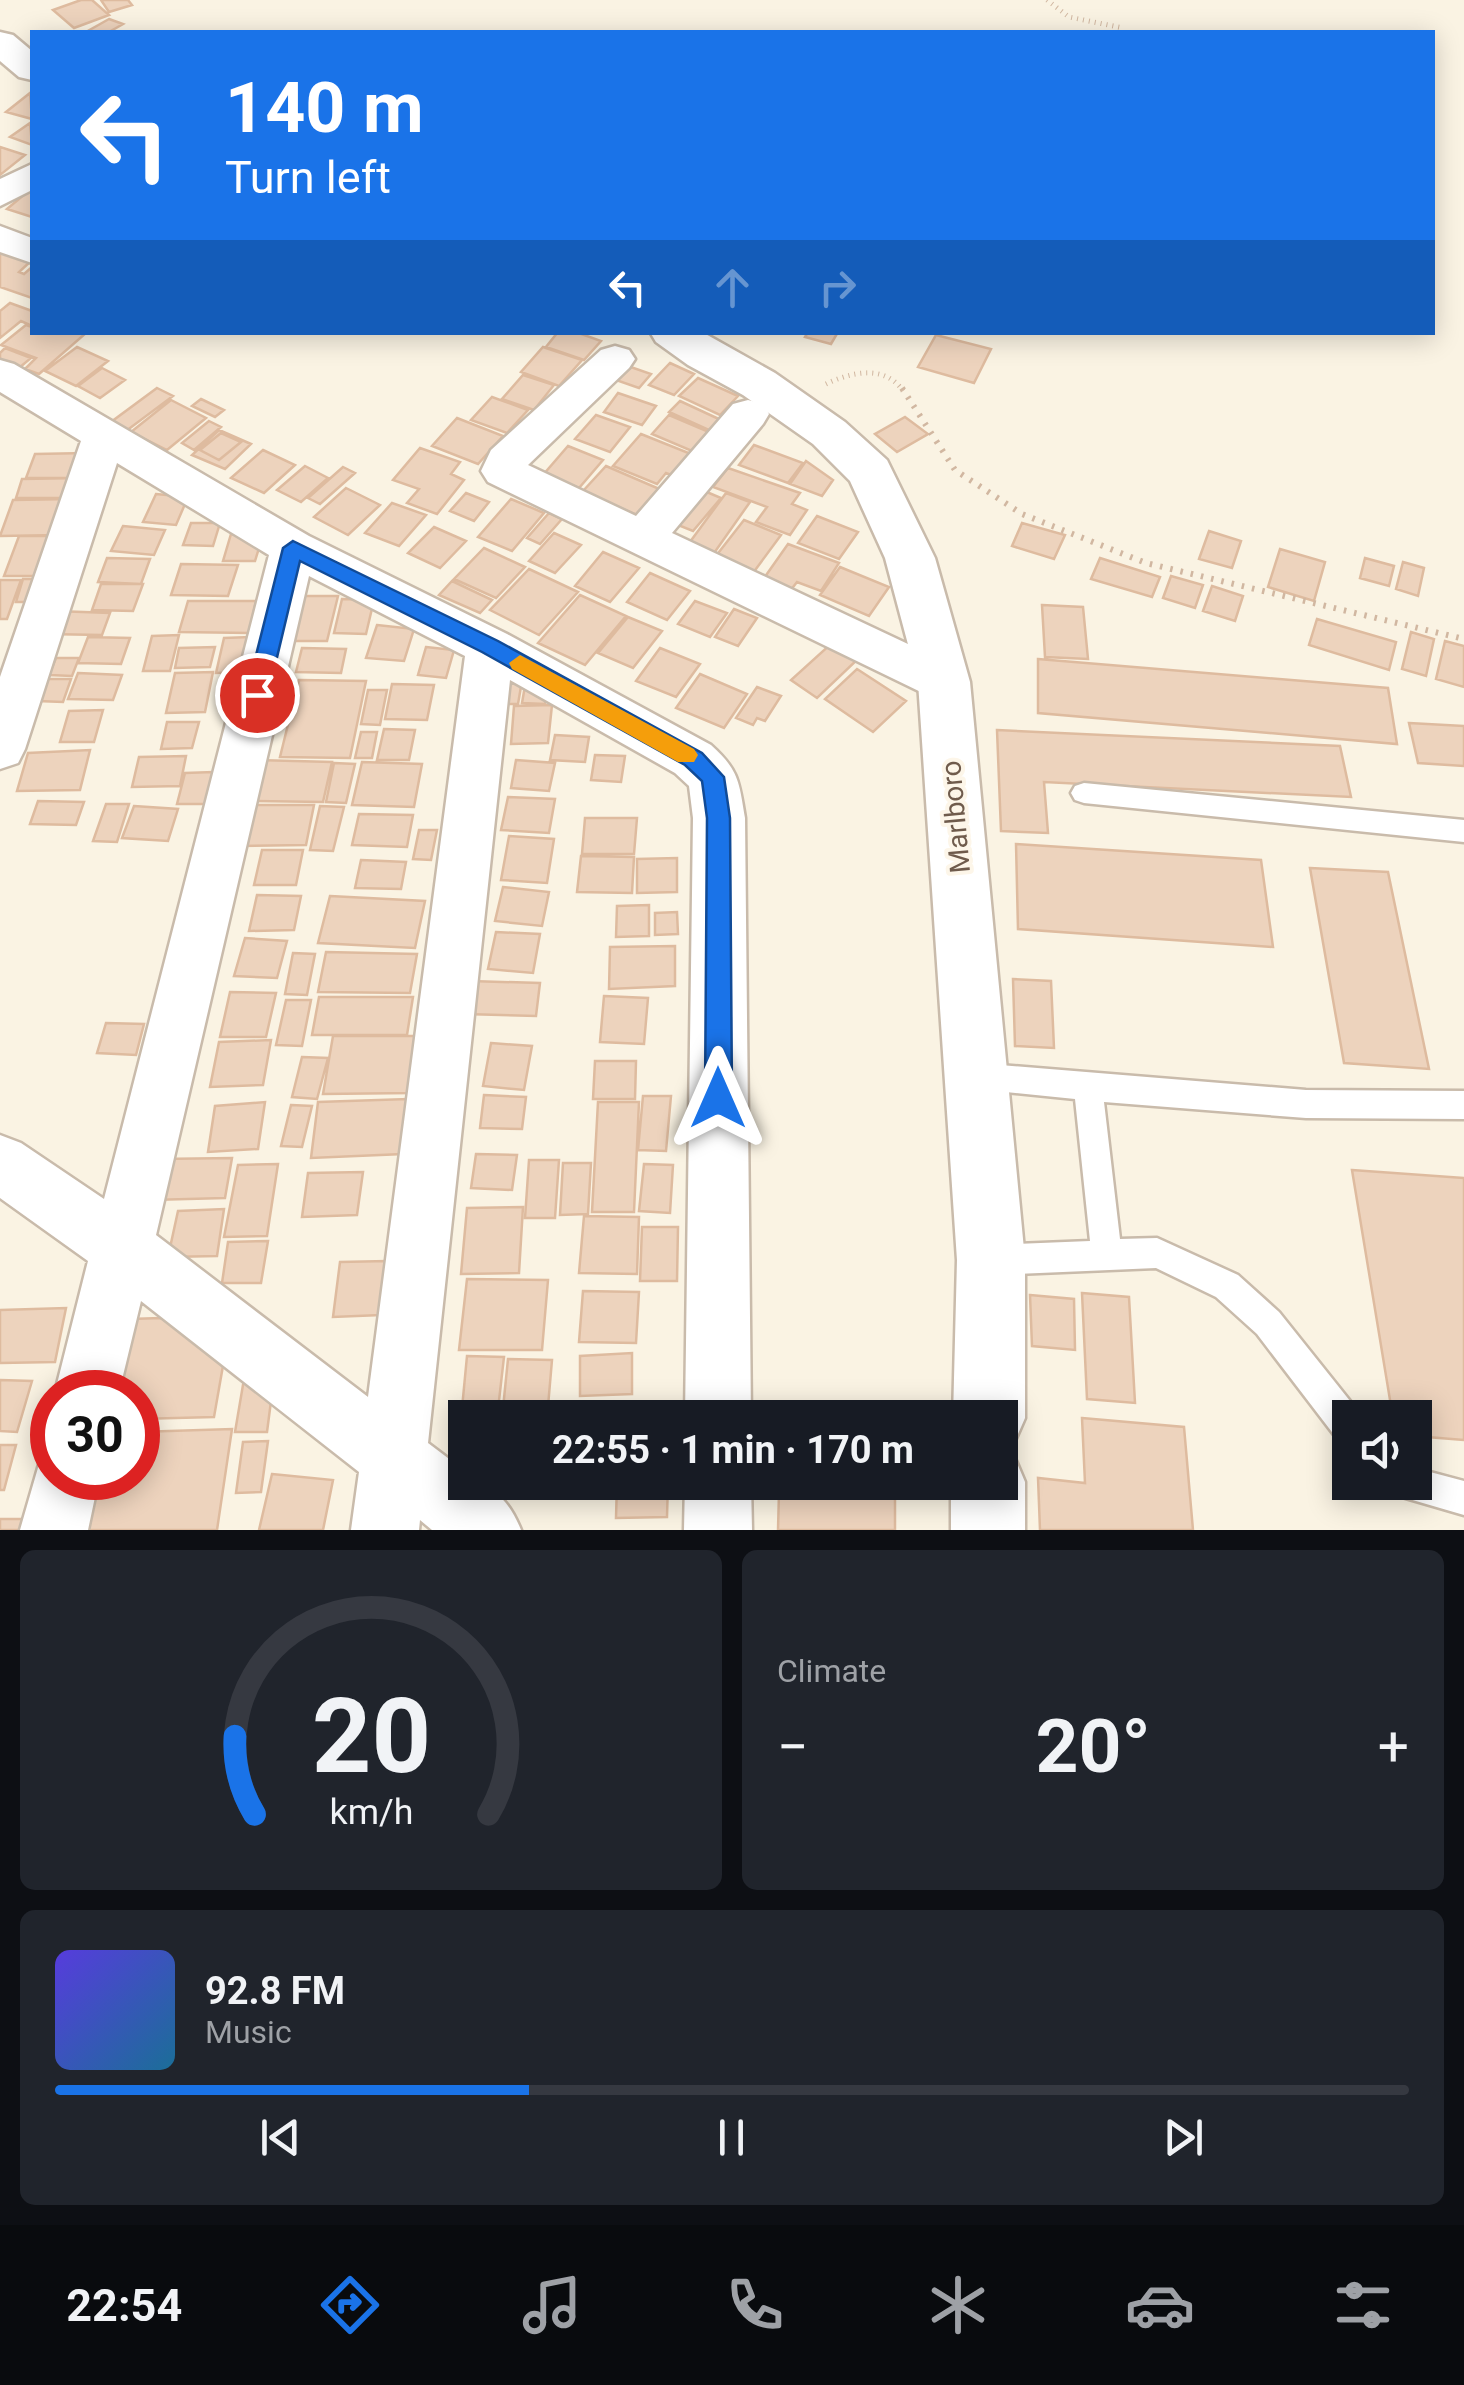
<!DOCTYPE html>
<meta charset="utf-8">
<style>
body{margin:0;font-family:Roboto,sans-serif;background:#20242c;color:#f1f3f6;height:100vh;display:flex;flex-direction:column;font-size:38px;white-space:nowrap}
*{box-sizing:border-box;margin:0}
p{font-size:32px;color:#9ea1a6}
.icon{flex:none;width:55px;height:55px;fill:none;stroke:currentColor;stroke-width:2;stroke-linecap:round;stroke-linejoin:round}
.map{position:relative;height:1530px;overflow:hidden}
.drawer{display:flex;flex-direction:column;gap:20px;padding:20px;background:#0d0f14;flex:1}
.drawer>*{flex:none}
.top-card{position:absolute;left:30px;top:30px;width:1405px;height:305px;border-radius:0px;box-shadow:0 5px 25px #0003;background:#1a73e8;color:#fff;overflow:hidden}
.buttons{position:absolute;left:1332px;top:1400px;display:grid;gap:20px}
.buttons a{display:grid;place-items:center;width:100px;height:100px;border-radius:0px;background:#171b24;box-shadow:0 5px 25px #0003;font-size:50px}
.speed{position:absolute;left:30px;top:1370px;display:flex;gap:20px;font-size:50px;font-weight:700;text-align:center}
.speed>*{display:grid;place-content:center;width:130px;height:130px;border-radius:50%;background:#171b24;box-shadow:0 5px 25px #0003;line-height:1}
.speed .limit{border:15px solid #d22;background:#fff;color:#111}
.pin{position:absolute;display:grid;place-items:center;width:85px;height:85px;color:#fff;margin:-42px;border:5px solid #fff;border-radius:50%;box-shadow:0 2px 10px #0007}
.me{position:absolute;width:110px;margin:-55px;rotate:0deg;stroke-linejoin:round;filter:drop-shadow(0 0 8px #0008)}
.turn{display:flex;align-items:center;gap:35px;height:210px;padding:0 30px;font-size:45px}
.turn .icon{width:130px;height:130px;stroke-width:2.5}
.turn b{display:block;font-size:70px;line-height:85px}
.lanes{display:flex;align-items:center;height:95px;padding:0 30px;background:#0003;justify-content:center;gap:50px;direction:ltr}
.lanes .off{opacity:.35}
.big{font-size:75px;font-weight:700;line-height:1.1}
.drawer .widget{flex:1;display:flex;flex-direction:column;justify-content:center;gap:15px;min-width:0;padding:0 35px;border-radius:15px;background:#20242c}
.drawer .dial{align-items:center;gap:0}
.dial svg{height:260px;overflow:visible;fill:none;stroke:#363941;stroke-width:7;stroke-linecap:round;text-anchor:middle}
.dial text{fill:#f1f3f6;stroke:none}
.song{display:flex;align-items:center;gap:30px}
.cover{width:120px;height:120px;border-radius:15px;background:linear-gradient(135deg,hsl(250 70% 55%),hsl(200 70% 35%))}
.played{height:10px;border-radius:5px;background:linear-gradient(90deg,#1a73e8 35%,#363941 35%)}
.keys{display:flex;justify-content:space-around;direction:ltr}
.heat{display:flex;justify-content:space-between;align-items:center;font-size:55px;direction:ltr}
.drawer .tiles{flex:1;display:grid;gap:20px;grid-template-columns:1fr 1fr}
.widget:last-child{grid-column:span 2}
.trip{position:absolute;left:448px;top:1400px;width:570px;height:100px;border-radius:0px;background:#171b24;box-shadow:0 5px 25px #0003;font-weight:700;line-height:100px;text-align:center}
.menu{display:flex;height:160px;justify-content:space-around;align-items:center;background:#090b0e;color:#9ea1a6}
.menu .icon{width:70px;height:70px}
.menu .active{color:#1a73e8}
.menu b{font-size:45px;color:#f1f3f6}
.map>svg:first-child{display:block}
.building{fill:#edd3bd;stroke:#debb9f;stroke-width:2.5}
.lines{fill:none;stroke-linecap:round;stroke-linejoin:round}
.service-casing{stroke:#c9bbab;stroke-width:5}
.minor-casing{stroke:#c9bbab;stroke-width:5}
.tertiary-casing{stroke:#c9bbab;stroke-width:5}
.path-far1{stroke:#d1b7a1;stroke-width:5;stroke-dasharray:1 5;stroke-linecap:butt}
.path{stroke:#d1b7a1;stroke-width:6;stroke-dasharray:2.5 8;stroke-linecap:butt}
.service{fill:#fff;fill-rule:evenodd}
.minor{fill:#fff;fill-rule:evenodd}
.tertiary{fill:#fff;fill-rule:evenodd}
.route{fill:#1a73e8;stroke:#114b97;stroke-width:2.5}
.slow{fill:#f59e0b}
.labels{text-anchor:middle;stroke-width:8;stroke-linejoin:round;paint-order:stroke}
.street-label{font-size:28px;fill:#6f5b4c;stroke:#fdf6e9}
</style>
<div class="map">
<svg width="1464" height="1530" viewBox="0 0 1464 1530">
<rect width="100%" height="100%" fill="#faf3e3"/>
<!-- building -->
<path class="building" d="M81 0H92L109 15 74 28 53 10Z
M101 0H128L132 5 109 12Z
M109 19 123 24 109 32H86Z
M30 93 32 119 6 112Z
M30 123 32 145 10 137Z
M0 147 25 155 0 175Z
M32 188V217L7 209Z
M4 251 32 260 19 272 24 274 32 267V298L0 287V254Z
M10 303 32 311V326L21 321 0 338V311Z
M26 325 32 327V332L86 333 39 374 25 369 36 358 1 345Z
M558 332H576L601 341 584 360 546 347Z
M808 332H838L831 344 805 337Z
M936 335 991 349 974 383 918 367Z
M77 347 108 361 76 386 45 371Z
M543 347 582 360 559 386 521 372Z
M5 348 31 358 13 373 0 368V353Z
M670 363 694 374 674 395 649 385Z
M625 365 651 374 639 388 613 379Z
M102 368 125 380 100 398 78 386Z
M523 375 554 385 534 410 502 399Z
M698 378 738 396 720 415 679 396Z
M157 388 173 396 126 431 111 422Z
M618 393 656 406 642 425 604 412Z
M492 397 528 410 507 433 471 420Z
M201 399 224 410 215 417 192 406Z
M171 400 206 418 167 450 131 432Z
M680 401 721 420 711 431 669 412Z
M596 415 630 427 610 452 575 439Z
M669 415 709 432 692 451 652 434Z
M905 417 928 434 897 452 875 434Z
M457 418 503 436 478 464 432 446Z
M209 421 221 427 194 450 182 443Z
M219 430 251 444 225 469 192 455Z
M221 433 241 442 219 460 200 450Z
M641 434 696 456 677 477 666 473 657 484 613 466Z
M754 445 803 463 788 483 739 465Z
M568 446 603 460 579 488 543 475Z
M420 448 460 462 451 474 464 480 437 514 407 503 419 489 393 480Z
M263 450 295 465 264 493 231 478Z
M87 453 79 478H26L35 454Z
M806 461 833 480 822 496 790 484Z
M305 466 328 478 301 502 277 490Z
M606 466 664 491 641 517 583 491Z
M343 467 355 473 320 504 308 498Z
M728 468 800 493 792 504 807 510 790 535 756 522 767 507 713 487Z
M82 478 76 498H16L22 479Z
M346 488 380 505 348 535 314 517Z
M702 490 721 498 693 531 673 523Z
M466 493 489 502 474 521 450 511Z
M726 493 750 502 712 556 687 546Z
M156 494 188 497 176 525 143 522Z
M71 499 59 535 0 536 13 500Z
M511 499 544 513 512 551 478 537Z
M392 503 426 515 399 546 365 533Z
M549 513 562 519 540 544 527 538Z
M817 516 858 532 839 559 798 543Z
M744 520 781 535 750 577 712 561Z
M191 523H220L213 546 183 545Z
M1022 523 1065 535 1054 559 1012 546Z
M123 526 165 530 154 555 111 551Z
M434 527 466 541 440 568 408 553Z
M1209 531 1241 541 1232 568 1199 559Z
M554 533 581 545 555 573 529 561Z
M231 534 263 535 255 561H223Z
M19 536H53L39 576H4Z
M788 544 839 563 821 591 797 582 790 591 762 581Z
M484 548 525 567 496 598 454 579Z
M1280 549 1325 562 1314 601 1268 587Z
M603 552 639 568 610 602 575 586Z
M107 558 150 559 141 584 98 582Z
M1100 558 1160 577 1152 597 1091 579Z
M1365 558 1394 566 1389 586 1360 578Z
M1403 562 1424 568 1418 596 1396 589Z
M181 564 238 565 228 596 171 595Z
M840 567 889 587 869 616 820 595Z
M529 569 578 592 539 635 490 610Z
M650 573 690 591 667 620 627 602Z
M1171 576 1203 585 1195 608 1163 598Z
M23 579H44L36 602H16Z
M0 580H21L7 619H0Z
M452 581 492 600 480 613 439 595Z
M101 584H143L133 611 92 610Z
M1212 586 1243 596 1235 621 1203 611Z
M580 595 626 616 585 665 538 643Z
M299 596H338L327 641H288Z
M342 599 374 600 366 634 334 633Z
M188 601H256L249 633 179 632Z
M695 601 727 613 710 637 678 624Z
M1042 605 1083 607 1088 659 1045 657Z
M734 609 757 618 738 646 715 637Z
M55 611 110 613 102 635 46 634Z
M628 617 662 631 633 668 598 653Z
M1317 619 1396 642 1389 670 1309 645Z
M377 625 414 629 404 661 366 658Z
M1411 632 1434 639 1426 676 1402 669Z
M179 635 170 671H143L152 636Z
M88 637 130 638 121 664 78 663Z
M250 637 243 672 216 673 224 638Z
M1445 641 1464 646V687L1436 679Z
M833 642 859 658 817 698 791 680Z
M215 647 210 667 175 668 179 648Z
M426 647 454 650 446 678 418 675Z
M302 648 346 649 341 673 296 672Z
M660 648 700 664 676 697 636 681Z
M56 658H79L72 676 49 675Z
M1038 659 1388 688 1397 744 1038 713Z
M857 669 906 701 873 732 825 699Z
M213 672 205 712 166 713 175 673Z
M78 673 122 675 113 700 68 699Z
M502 674 523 675 518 704H497Z
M700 674 747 694 724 728 676 708Z
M46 679H71L63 702 38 701Z
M299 680 366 681 350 758 280 757Z
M526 680 548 681 545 704 522 703Z
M392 684 434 685 427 720 385 719Z
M757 687 781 696 765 721 757 718 753 725 736 718Z
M368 690H387L380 725 361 724Z
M552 705 548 743 511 744 514 706Z
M103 710 94 742H60L69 711Z
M167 722H199L192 748 161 749Z
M1409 723 1464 726V766L1418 763Z
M384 729 415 730 409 760H377Z
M997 730 1340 746 1351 797 1044 782 1048 833 1001 831Z
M361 732H377L372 758H355Z
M555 735 589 737 585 762 550 760Z
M90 750 80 790 17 791 28 753Z
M595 755 625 756 621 782 591 780Z
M186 756 180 786 132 787 139 757Z
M256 760 332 762 323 802 245 801Z
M516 760 555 763 549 791 511 788Z
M362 762 422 764 414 807 352 805Z
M334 763 355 764 346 803 326 802Z
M213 772 207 804H177L185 773Z
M508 797 555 799 549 833 501 830Z
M38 801 84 802 76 825 30 824Z
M106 804H129L117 842 93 841Z
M246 805H314L306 845 236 846Z
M134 806 178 809 168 841 122 838Z
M320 806 344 807 333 851 310 850Z
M359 814 413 815 407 847 352 845Z
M585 818H637L634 854H582Z
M419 830H437L431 860 413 859Z
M509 836 554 839 547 883 501 880Z
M1016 844 1261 860 1273 947 1018 929Z
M262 850H303L296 885H254Z
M581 856 634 857 632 893 577 892Z
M677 858V892L637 893V859Z
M361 860 406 862 401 889 355 888Z
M1310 868 1388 872 1429 1069 1344 1063Z
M503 887 549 892 542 926 495 921Z
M257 895 301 896 294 930 249 931Z
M330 896 425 901 415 948 318 943Z
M649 905V936L616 937 617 906Z
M677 912 678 934 655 935V913Z
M496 932 540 934 533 973 488 969Z
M245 938 287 941 277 978 234 976Z
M675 946V986L609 989 610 947Z
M326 952 417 954 410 993 318 992Z
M293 953 315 954 307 995 285 994Z
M1013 979 1051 981 1054 1048 1015 1046Z
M470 981 540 983 536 1016 465 1014Z
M230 992 276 993 266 1037H220Z
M604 996 648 998 644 1044 600 1042Z
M319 997H413L407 1035H312Z
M286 1000H311L302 1046 276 1045Z
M106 1023 144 1024 136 1055 97 1053Z
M333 1036H419L412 1093 323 1094Z
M271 1040 263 1085 210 1087 219 1042Z
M491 1043 532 1046 524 1090 483 1086Z
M302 1057 328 1058 317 1099 292 1097Z
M595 1061H636L635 1099H593Z
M484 1095 526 1097 522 1129 480 1128Z
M643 1096H671L666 1151 638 1150Z
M408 1099 403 1154 311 1158 318 1102Z
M265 1102 258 1149 208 1152 215 1106Z
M598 1102H639L634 1212H592Z
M291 1105 312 1106 302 1147 281 1146Z
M476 1154 517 1155 512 1190 471 1188Z
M232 1158 225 1198 151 1200 159 1159Z
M529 1160H559L555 1218H525Z
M563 1163H591L588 1214 560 1215Z
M278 1164 267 1236 224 1237 238 1165Z
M644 1164 673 1165 670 1213 639 1211Z
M1352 1170 1464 1178V1440L1415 1436V1418H1393Z
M363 1172 357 1215 302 1217 308 1173Z
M523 1207 519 1273 461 1274 467 1208Z
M224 1209 217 1256 168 1257 178 1211Z
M584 1216 639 1217 637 1274 579 1273Z
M642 1227H678L677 1281H640Z
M268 1241 261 1283H222L228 1242Z
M387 1261 381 1315 333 1317 340 1262Z
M467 1279 548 1280 542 1350H459Z
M583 1291 639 1292 636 1343 579 1342Z
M1082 1293 1129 1297 1135 1403 1087 1399Z
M1030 1295 1074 1299 1075 1350 1032 1346Z
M66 1308 55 1362 0 1363V1310Z
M161 1318 224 1360 214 1417 138 1419V1392H115L130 1319Z
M632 1353V1394L580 1396V1356Z
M467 1356 504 1357 497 1418 461 1419Z
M508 1359 552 1360 547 1418H502Z
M274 1378 267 1432H235L244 1379Z
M0 1380 32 1381 17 1432 0 1431Z
M1082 1418 1184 1427 1193 1530H1040L1038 1478 1085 1483Z
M232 1429 217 1530H86L97 1478H138V1432Z
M268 1441 261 1492 236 1493 243 1442Z
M0 1445H16L4 1490H0Z
M272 1474 333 1480 323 1530H259Z
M617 1482H668L667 1517 616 1518Z
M779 1492 895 1497V1530H778Z
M0 1519H31L28 1530H0Z"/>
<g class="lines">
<!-- service casing -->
<g class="service-casing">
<path id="service" d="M1084 783 1464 820V842L1084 803 1075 800 1071 793 1075 786Z
M976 1063 1306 1090 1464 1091V1119L1306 1118 1104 1102 1120 1239 1157 1238 1238 1275 1279 1312 1362 1416 1350 1418V1444L1338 1440 1257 1334 1216 1297 1156 1268 993 1275 982 1271 978 1260 982 1249 993 1245 1090 1241 1075 1099 976 1089 966 1085 962 1076 966 1067Z
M1415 1468 1464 1481V1515L1392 1494 1388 1482H1415Z"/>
</g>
<!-- minor casing -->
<g class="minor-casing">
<path id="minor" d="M32 164V190L0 206V179Z
M0 226 32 238V263L0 252Z
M615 346 629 350 635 359 629 368 528 465 636 516 733 404 748 400 763 404 769 414 763 424 672 533 961 669 968 682 961 695 944 701 927 695 488 482 481 471 491 450 601 350Z
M0 360 14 364 309 536 507 634 711 745C739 770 739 782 745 818L751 1418H685L693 818 689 786 675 773 510 680 428 1443 465 1471V1482C494 1482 511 1505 521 1530H432L420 1520 419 1530H351L359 1472 141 1301 119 1392H55L88 1261 0 1198V1135L21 1143 104 1199 269 555 117 463 25 749 18 763 0 769V677L81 441 0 392ZM309 576 465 656 368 1397 156 1235Z
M52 1450V1478H99L88 1530H20L42 1454Z
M685 1482H751L752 1530H684Z"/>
</g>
<!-- tertiary casing -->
<g class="tertiary-casing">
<path id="tertiary" d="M0 32 13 35 32 51V80L19 77 0 61Z
M650 332H702L775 373 845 422 887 460 935 558 970 682 1025 1260V1418L1014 1443 1000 1449V1418H953L957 1260 918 682 885 558 850 481 813 444 743 395 688 365 656 342Z
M1000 1450 1014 1456 1025 1482V1530H951V1482H1000Z"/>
</g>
<!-- path-far1 -->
<path class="path-far1" d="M1047 0 1069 17 1123 28
M826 384C851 372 885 364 903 391"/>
<!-- path -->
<path class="path" d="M902 388 955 470 1022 514 1146 563 1464 639"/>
<!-- service -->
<use href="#service" class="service"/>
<!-- minor -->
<use href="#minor" class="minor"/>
<!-- tertiary -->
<use href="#tertiary" class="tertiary"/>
</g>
<!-- route -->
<path class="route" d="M293 541 498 641 702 753 724 777 730 818 732 1098 728 1107 718 1110 709 1107 705 1098 707 818 702 781 685 765 482 652 300 561 268 695 265 701H249L246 695 283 548Z"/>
<!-- slow -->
<path class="slow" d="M520 655 694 749 698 755 694 762H678L512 669 509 663Z"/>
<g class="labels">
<!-- street labels -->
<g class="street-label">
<text transform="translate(955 817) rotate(-95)" y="10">Marlboro</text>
</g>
</g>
</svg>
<div class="buttons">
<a><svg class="icon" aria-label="sound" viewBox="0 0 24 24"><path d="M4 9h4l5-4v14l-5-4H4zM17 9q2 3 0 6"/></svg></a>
</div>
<div class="speed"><div class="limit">30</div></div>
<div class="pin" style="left:257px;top:695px;background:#d93025"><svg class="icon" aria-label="arrive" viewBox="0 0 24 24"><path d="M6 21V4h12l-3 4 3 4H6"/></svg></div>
<svg class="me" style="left:718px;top:1098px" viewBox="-20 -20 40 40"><path d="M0-17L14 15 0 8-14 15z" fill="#1a73e8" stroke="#fff" stroke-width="4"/></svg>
<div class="trip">22:55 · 1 min · 170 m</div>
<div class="top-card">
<div class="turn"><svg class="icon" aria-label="left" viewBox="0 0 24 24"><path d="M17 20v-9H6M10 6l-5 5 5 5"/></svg><div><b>140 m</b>Turn left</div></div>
<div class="lanes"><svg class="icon" aria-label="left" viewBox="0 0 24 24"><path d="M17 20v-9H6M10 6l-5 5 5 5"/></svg><svg class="icon off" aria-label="ahead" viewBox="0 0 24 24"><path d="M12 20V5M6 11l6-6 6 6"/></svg><svg class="icon off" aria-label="right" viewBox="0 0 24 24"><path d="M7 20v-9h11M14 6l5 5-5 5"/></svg></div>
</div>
</div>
<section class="drawer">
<div class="tiles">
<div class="widget dial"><svg viewBox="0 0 100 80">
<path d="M14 69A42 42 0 1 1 86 69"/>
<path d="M14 69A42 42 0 0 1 8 45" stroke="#1a73e8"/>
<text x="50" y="56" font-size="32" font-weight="700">20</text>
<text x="50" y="72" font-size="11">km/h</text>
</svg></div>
<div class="widget"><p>Climate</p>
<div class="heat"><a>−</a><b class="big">20°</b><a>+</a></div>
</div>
<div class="widget">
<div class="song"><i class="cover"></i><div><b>92.8 FM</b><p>Music</p></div></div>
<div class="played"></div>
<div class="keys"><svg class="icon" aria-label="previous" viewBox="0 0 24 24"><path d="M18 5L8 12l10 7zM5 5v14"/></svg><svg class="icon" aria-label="pause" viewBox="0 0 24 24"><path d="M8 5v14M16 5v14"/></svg><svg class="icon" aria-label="next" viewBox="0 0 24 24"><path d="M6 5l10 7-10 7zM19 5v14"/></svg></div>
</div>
</div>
</section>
<nav class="menu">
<b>22:54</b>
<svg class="icon active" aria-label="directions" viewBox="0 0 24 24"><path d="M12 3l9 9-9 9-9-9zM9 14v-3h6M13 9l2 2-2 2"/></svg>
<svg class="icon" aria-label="music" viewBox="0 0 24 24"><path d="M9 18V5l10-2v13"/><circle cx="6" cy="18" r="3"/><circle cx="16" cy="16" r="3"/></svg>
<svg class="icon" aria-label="phone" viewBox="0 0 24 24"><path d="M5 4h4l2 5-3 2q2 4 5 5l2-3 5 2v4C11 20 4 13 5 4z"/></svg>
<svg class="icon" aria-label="climate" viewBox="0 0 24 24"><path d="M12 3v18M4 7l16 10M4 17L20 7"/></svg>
<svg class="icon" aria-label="car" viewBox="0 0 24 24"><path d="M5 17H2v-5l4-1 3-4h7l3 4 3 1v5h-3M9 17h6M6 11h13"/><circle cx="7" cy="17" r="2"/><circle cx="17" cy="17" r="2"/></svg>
<svg class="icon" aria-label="filters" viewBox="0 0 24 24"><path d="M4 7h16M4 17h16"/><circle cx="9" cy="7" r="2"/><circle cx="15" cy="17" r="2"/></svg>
</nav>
